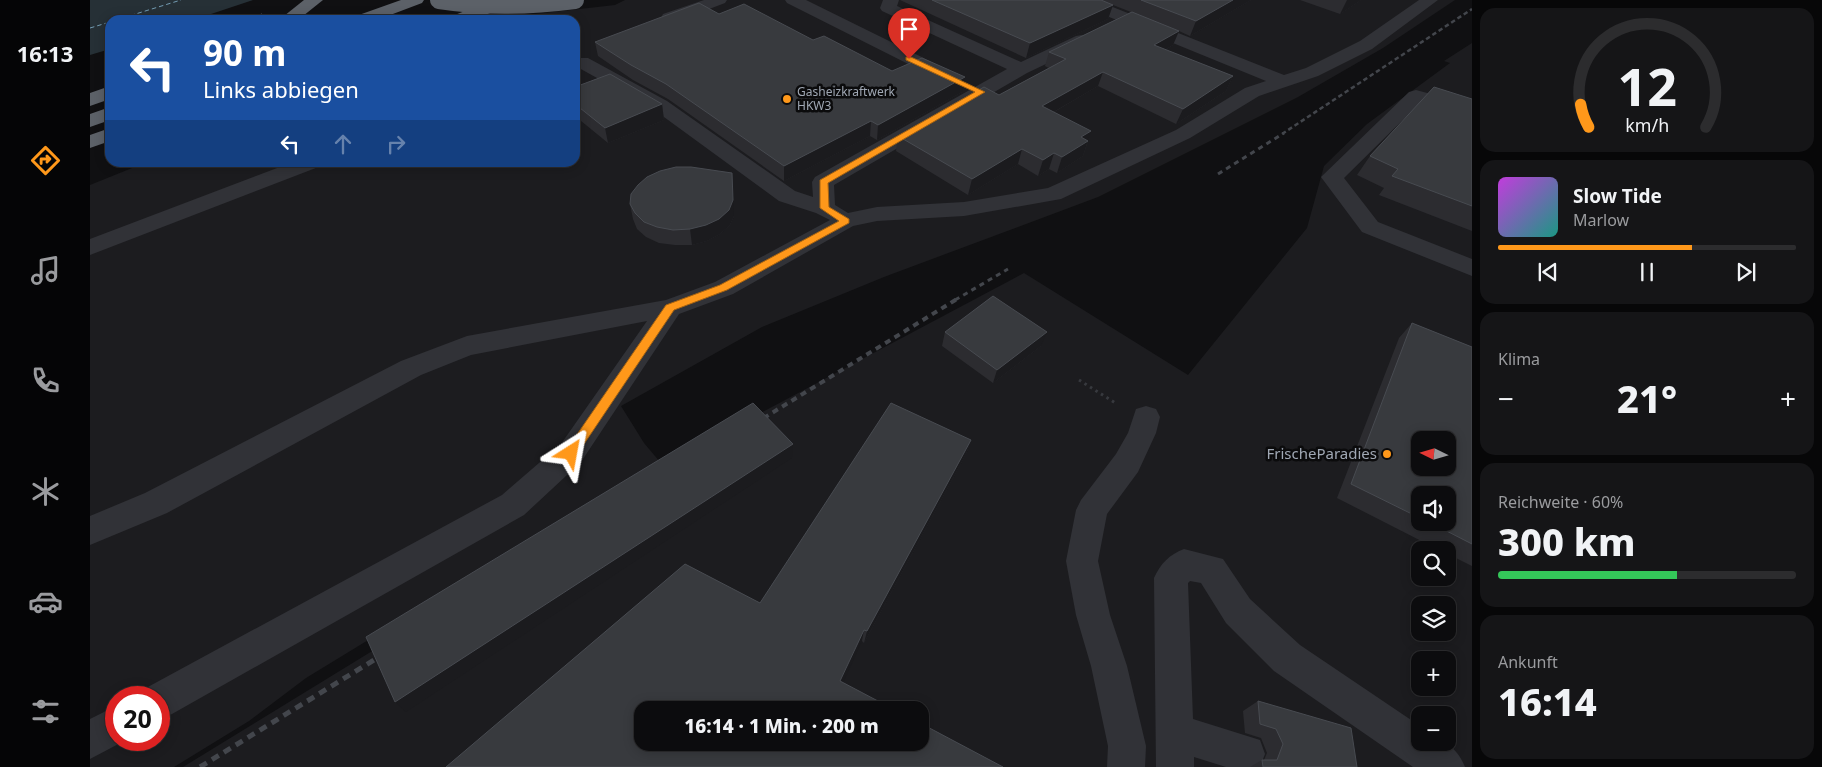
<!DOCTYPE html>
<html lang="de">
<meta charset="utf-8">
<style>
body{margin:0;font-family:"Noto Sans",sans-serif;background:#151517;color:#f1f3f6;height:100vh;display:flex;flex-direction:column;font-size:19px;white-space:nowrap}
*{box-sizing:border-box;margin:0}
p{font-size:16px;color:#9a9b9e}
.icon{flex:none;width:28px;height:28px;fill:none;stroke:currentColor;stroke-width:2;stroke-linecap:round;stroke-linejoin:round}
.map{position:relative;flex:1;overflow:hidden}
.details{display:flex;flex-direction:column;gap:8px;padding:8px;background:#070708;width:350px}
.details>*{flex:none}
.top-card{position:absolute;left:15px;top:15px;width:475px;height:152px;border-radius:15px;box-shadow:0 2px 12px #0003,0 0 0 1px #2c2c2e;background:#1a4fa0;color:#fff;overflow:hidden}
.needle{width:32px;rotate:275deg}
.tools{position:absolute;left:1321px;top:431px;display:grid;gap:10px}
.tools a{display:grid;place-items:center;width:45px;height:45px;border-radius:10px;background:#0c0c0e;box-shadow:0 2px 12px #0003,0 0 0 1px #2c2c2e;font-size:25px}
.speed{position:absolute;left:15px;top:686px;display:flex;gap:10px;font-size:25px;font-weight:700;text-align:center}
.speed>*{display:grid;place-content:center;width:65px;height:65px;border-radius:50%;background:#0c0c0e;box-shadow:0 2px 12px #0003,0 0 0 1px #2c2c2e;line-height:1}
.speed .limit{border:8px solid #d22;background:#fff;color:#111}
.pin{position:absolute;display:grid;place-items:center;width:42px;height:42px;color:#fff;margin:-51px -21px;border-radius:50% 50% 50% 0;rotate:-45deg;box-shadow:0 0 5px #0007}
.pin .icon{rotate:45deg}
.me{position:absolute;width:55px;margin:-28px;rotate:34deg;stroke-linejoin:round;filter:drop-shadow(0 0 4px #0008)}
.turn{display:flex;align-items:center;gap:18px;height:105px;padding:0 15px;font-size:22px}
.turn .icon{width:65px;height:65px;stroke-width:2.5}
.turn b{display:block;font-size:35px;line-height:42px}
.lanes{display:flex;align-items:center;height:48px;padding:0 15px;background:#0003;justify-content:center;gap:25px;direction:ltr}
.lanes .off{opacity:.35}
.big{font-size:38px;font-weight:800;line-height:1.1}
.details .tile{flex:1;display:flex;flex-direction:column;justify-content:center;gap:8px;min-width:0;padding:0 18px;border-radius:15px;background:#151517}
.details .dial{align-items:center;gap:0}
.dial svg{height:130px;overflow:visible;fill:none;stroke:#2c2c2e;stroke-width:7;stroke-linecap:round;text-anchor:middle}
.dial text{fill:#f1f3f6;stroke:none}
.song{display:flex;align-items:center;gap:15px}
.cover{width:60px;height:60px;border-radius:8px;background:linear-gradient(135deg,hsl(290 70% 55%),hsl(170 70% 35%))}
.played{height:5px;border-radius:2px;background:linear-gradient(90deg,#ff981a 65%,#2c2c2e 65%)}
.keys{display:flex;justify-content:space-around;direction:ltr}
.heat{display:flex;justify-content:space-between;align-items:center;font-size:28px;direction:ltr}
.charge{height:8px;border-radius:4px;background:linear-gradient(90deg,#34c759 60%,#2c2c2e 0)}
.trip{position:absolute;left:544px;top:701px;width:295px;height:50px;border-radius:15px;background:#0c0c0e;box-shadow:0 2px 12px #0003,0 0 0 1px #2c2c2e;font-weight:800;line-height:50px;text-align:center}
main{display:flex;flex:1;min-height:0}
.tabs{display:flex;flex-direction:column;width:90px;justify-content:space-around;align-items:center;background:#050506;color:#9a9b9e}
.tabs .icon{width:35px;height:35px}
.tabs .selected{color:#ff981a}
.tabs b{font-size:22px;color:#f1f3f6}
.map>svg:first-child{display:block}
.built{fill:#1c1c1f;fill-rule:evenodd}
.water{fill:#263036}
.lines{fill:none;stroke-linecap:round;stroke-linejoin:round}
.ferry{stroke:#739cb3;stroke-width:1;stroke-dasharray:4.5 3;stroke-linecap:butt}
.path-far1{stroke:#37393e;stroke-width:2;stroke-dasharray:2 2.5;stroke-linecap:butt}
.path{stroke:#37393e;stroke-width:3;stroke-dasharray:2.5 4;stroke-linecap:butt}
.minor{fill:#313237;fill-rule:evenodd}
.highway{fill:#5c6168;fill-rule:evenodd}
.rail-far3{stroke:#43464c;stroke-width:2.5;stroke-dasharray:4.5 3;stroke-linecap:butt}
.rail-far2{stroke:#43464c;stroke-width:3;stroke-dasharray:5 4.5;stroke-linecap:butt}
.rail-far1{stroke:#43464c;stroke-width:4;stroke-dasharray:6 5;stroke-linecap:butt}
.rail{stroke:#43464c;stroke-width:5;stroke-dasharray:8 6;stroke-linecap:butt}
.highway-bridge{stroke:#5c6168;stroke-width:18}
.wall{fill:#2c2c30;fill-rule:evenodd}
.shaded-wall{fill:#1b1b1e}
.building{fill:#383a3e;stroke:#484b51;fill-rule:evenodd}
.route{fill:#ff981a;stroke:#a66311}
.poi-dot{fill:#ff981a;stroke:#0b0b0c;stroke-width:2}
.labels{text-anchor:middle;stroke-width:5;stroke-linejoin:round;paint-order:stroke}
.far-poi-label{font-size:12px;fill:#a0a8b4;stroke:#0b0b0c;text-anchor:start}
.poi-label{font-size:15px;fill:#a0a8b4;stroke:#0b0b0c;text-anchor:end}
</style>
<main>
<nav class="tabs">
<b>16:13</b>
<svg class="icon selected" aria-label="directions" viewBox="0 0 24 24"><path d="M12 3l9 9-9 9-9-9zM9 14v-3h6M13 9l2 2-2 2"/></svg>
<svg class="icon" aria-label="music" viewBox="0 0 24 24"><path d="M9 18V5l10-2v13"/><circle cx="6" cy="18" r="3"/><circle cx="16" cy="16" r="3"/></svg>
<svg class="icon" aria-label="phone" viewBox="0 0 24 24"><path d="M5 4h4l2 5-3 2q2 4 5 5l2-3 5 2v4C11 20 4 13 5 4z"/></svg>
<svg class="icon" aria-label="climate" viewBox="0 0 24 24"><path d="M12 3v18M4 7l16 10M4 17L20 7"/></svg>
<svg class="icon" aria-label="car" viewBox="0 0 24 24"><path d="M5 17H2v-5l4-1 3-4h7l3 4 3 1v5h-3M9 17h6M6 11h13"/><circle cx="7" cy="17" r="2"/><circle cx="17" cy="17" r="2"/></svg>
<svg class="icon" aria-label="filters" viewBox="0 0 24 24"><path d="M4 7h16M4 17h16"/><circle cx="9" cy="7" r="2"/><circle cx="15" cy="17" r="2"/></svg>
</nav>
<div class="map">
<svg width="1382" height="767" viewBox="0 0 1382 767">
<rect width="100%" height="100%" fill="#101012"/>
<!-- built -->
<path class="built" d="M535 0H1365L1293 48 1208 97 1008 197 794 277 672 327 531 406 554 443 570 462 216 678 159 721 84 767H0V185L57 162H485V20H417L428 16 525 5ZM26 698H69V740H26Z
M1382 43V767H93L667 415 934 273 1098 375 1217 228 1234 166 1277 124 1360 63 1354 61ZM1330 440H1358V468H1330ZM1330 495H1358V522H1330ZM1330 550H1358V578H1330ZM1330 605H1358V632H1330ZM1330 660H1358V688H1330ZM552 710H830V742H552ZM1330 715H1358V742H1330Z"/>
<!-- water -->
<path class="water" d="M0 0H163L103 20H20V49L0 55Z"/>
<g class="lines">
<!-- ferry -->
<path class="ferry" d="M26 20 91 0
M0 28 20 22"/>
<!-- path-far1 -->
<path class="path-far1" d="M154 20 172 14"/>
<!-- path -->
<path class="path" d="M989 380 1027 404"/>
<!-- minor -->
<path class="minor" d="M614 0H637L635 3 585 22H573L571 18 573 14Z
M695 0H716L864 73 867 77 864 81 858 83 852 81 697 3Z
M793 0H809L807 6 931 62 986 36 992 35 998 36 1001 40 998 44 937 73 744 185 745 205 758 213 787 207 874 202 958 188 1086 130 1155 88 1176 81 985 3 983 0H1005L1194 75 1216 68 1270 41 1329 0H1348L1282 49 1228 76 1169 96 1100 138 971 199 874 216 787 221 763 226 643 294 589 314 491 462 434 515 82 714 69 719V698H52L56 688 412 495 471 444 557 321 381 355 331 375 77 513 0 545V516L55 493 311 361 377 336 576 300 625 282 740 220 726 213 689 201 563 109 489 68H485V58H498L577 101 705 191 723 197 722 182 725 177 917 69 792 11 790 8Z
M1326 90 1382 105V117L1330 103 1254 178 1288 222 1382 259V276L1272 232 1231 177 1319 92Z
M203 162H234L231 166 0 255V239Z
M1056 406 1066 409 1070 417 1066 433 1048 472 1017 514 1008 561 1020 615 1037 666 1056 746 1055 767H1017L1018 746 1001 666 986 615 976 561 986 510 991 500 1026 454 1038 433 1046 409Z
M1094 549 1133 559 1160 599 1210 645 1330 726V742C1354 742 1365 743 1375 767H1323L1184 671 1136 623 1111 583 1100 581 1098 583 1103 719 1170 740 1175 754 1170 767H1136L1104 757V767H1066L1064 578C1071 563 1079 555 1094 549Z
M26 706V740H36L0 759V719Z"/>
<!-- highway -->
<path class="highway" d="M214 0H233L208 20H189Z
M311 0H334L332 3 287 20H264L266 16Z
M404 0H426L424 3 383 20H360L362 16Z
M20 86V99L0 106V93Z
M20 107V120L0 127V114Z
M20 128V141L0 148V135Z"/>
<!-- rail-far3 -->
<path class="rail-far3" d="M1192 134 1382 9"/>
<!-- rail-far2 -->
<path class="rail-far2" d="M1128 174 1194 133
M865 300 918 269"/>
<!-- rail-far1 -->
<path class="rail-far1" d="M664 424 867 299"/>
<!-- rail -->
<path class="rail" d="M110 767 297 652"/>
<!-- highway-bridge -->
<path class="highway-bridge" d="M349 0C395 7 439 6 485 0"/>
</g>
<!-- wall -->
<path class="wall" d="M810 0H1161L1100 36 1089 31 1083 45 1075 50 1143 76 1136 91 1086 124 1008 86 964 112 998 141 993 156 967 173 959 169 948 176 928 164 878 195 806 151 808 136 909 95 959 68 955 66 959 52 1041 12 1023 5 1018 19 936 58Z
M1210 0H1271L1250 14Z
M629 14 723 40 802 71 872 92 787 140 780 136 694 181 578 99 543 80 508 56 505 42Z
M485 87 572 104 574 120 518 143 485 116Z
M1382 99V231L1289 195 1294 188 1267 175 1280 156Z
M540 204 644 216 640 225 630 234 617 241 602 245H585L569 243 556 237 547 229 543 219Z
M1322 323 1382 347V566L1358 554V550H1349L1247 498 1309 338ZM1330 495 1358 522H1330Z
M855 332 951 346 903 383 852 346Z
M881 440 876 454 774 643 772 641 356 767 670 603Z
M1168 701 1267 767H1160L1172 760H1174L1177 753 1171 738 1155 733 1153 711Z"/>
<!-- shaded-wall -->
<path class="shaded-wall" d="M1143 0H1161L1100 36 1106 21Z
M1257 0H1271L1250 14Z
M1023 5 1018 19 936 58 940 43Z
M1089 31 1083 45 1058 60 1064 45Z
M1013 72 1008 86 948 121 952 106Z
M1143 76 1136 91 1086 124 1093 109Z
M875 77 872 92 787 140 788 125Z
M572 104 574 120 518 143 515 128Z
M781 121 780 136 694 181V166Z
M1001 131 993 156 967 173 972 157 991 137Z
M932 149 928 164 878 195 882 179Z
M964 153 959 169 948 176 953 160Z
M642 173 644 216 640 225 630 234 617 241 602 245 600 229Z
M957 332 951 346 903 383 907 370Z
M881 440 876 454 774 643 777 631Z
M703 444 702 458 316 712 305 702Z
M774 630 772 641 749 692 750 681Z"/>
<!-- building -->
<path class="building" d="M842 0H1011L1023 5 940 43Z
M1051 0H1143L1106 21Z
M609 3 629 14 654 4 723 40 734 36 802 71 832 58 875 77 788 125 781 121 694 166 576 84 541 65 505 42Z
M1042 12 1089 31 1064 45 1143 76 1093 109 1013 72 952 106 1001 131 991 137 998 141 972 157 964 153 953 160 932 149 882 179 808 136 894 87 909 95 976 59 959 52Z
M520 74 572 104 515 128 485 104V87Z
M1344 87 1382 99V206L1302 176 1308 169 1280 156Z
M586 167H601L642 173 643 200 639 210 629 219 616 225 600 229 583 230 567 227 554 222 545 213 540 204 541 194 548 185 557 177 570 171Z
M903 296 957 332 907 370 855 332Z
M1322 323 1382 347V544L1339 522H1358V495H1330V518L1261 484ZM1330 440H1358V468H1330Z
M663 403 703 444 305 702 276 637Z
M801 403 881 440 777 631 774 630 750 681 805 710H552V742H830V723L913 767H356L595 564 670 603Z
M1168 701 1261 728 1267 767H1173L1172 760H1187L1193 744 1186 729 1170 724Z"/>
<!-- route -->
<path class="route" d="M816 57H821L895 92 738 183 739 207 759 219V223L637 290 584 310 486 456H477L475 453 477 449 576 305 630 285 749 221 730 208V180L885 92 816 60Z"/>
<!-- markers -->
<g class="poi-dot">
<circle cx="697" cy="99" r="5"/>
<circle cx="1297" cy="454" r="5"/>
</g>
<g class="labels">
<!-- far-poi labels -->
<g class="far-poi-label">
<text x="707" y="96">Gasheizkraftwerk<tspan x="707" dy="14">HKW3</tspan></text>
</g>
<!-- poi labels -->
<g class="poi-label">
<text x="1287" y="459">FrischeParadies</text>
</g>
</g>
</svg>
<div class="tools">
<a><svg class="needle" viewBox="-14 -14 28 28"><path d="M0-13l5 13h-10z" fill="#e53935"/><path d="M0 13l5-13h-10z" fill="#9a9b9e"/></svg></a>
<a><svg class="icon" aria-label="sound" viewBox="0 0 24 24"><path d="M4 9h4l5-4v14l-5-4H4zM17 9q2 3 0 6"/></svg></a>
<a><svg class="icon" aria-label="search" viewBox="0 0 24 24"><circle cx="10" cy="10" r="6"/><path d="M15 15l6 6"/></svg></a>
<a><svg class="icon" aria-label="layers" viewBox="0 0 24 24"><path d="M12 4l9 5-9 5-9-5zM3 14l9 5 9-5"/></svg></a>
<a>+</a>
<a>−</a>
</div>
<div class="speed"><div class="limit">20</div></div>
<div class="pin" style="left:819px;top:59px;background:#d93025"><svg class="icon" aria-label="arrive" viewBox="0 0 24 24"><path d="M6 21V4h12l-3 4 3 4H6"/></svg></div>
<svg class="me" style="left:481px;top:453px" viewBox="-20 -20 40 40"><path d="M0-17L14 15 0 8-14 15z" fill="#ff981a" stroke="#fff" stroke-width="4"/></svg>
<div class="trip">16:14 · 1 Min. · 200 m</div>
<div class="top-card">
<div class="turn"><svg class="icon" aria-label="left" viewBox="0 0 24 24"><path d="M17 20v-9H6M10 6l-5 5 5 5"/></svg><div><b>90 m</b>Links abbiegen</div></div>
<div class="lanes"><svg class="icon" aria-label="left" viewBox="0 0 24 24"><path d="M17 20v-9H6M10 6l-5 5 5 5"/></svg><svg class="icon off" aria-label="ahead" viewBox="0 0 24 24"><path d="M12 20V5M6 11l6-6 6 6"/></svg><svg class="icon off" aria-label="right" viewBox="0 0 24 24"><path d="M7 20v-9h11M14 6l5 5-5 5"/></svg></div>
</div>
</div>
<section class="details">
<div class="tile dial"><svg viewBox="0 0 100 80">
<path d="M14 69A42 42 0 1 1 86 69"/>
<path d="M14 69A42 42 0 0 1 9 55" stroke="#ff981a"/>
<text x="50" y="56" font-size="32" font-weight="700">12</text>
<text x="50" y="72" font-size="11">km/h</text>
</svg></div>
<div class="tile">
<div class="song"><i class="cover"></i><div><b>Slow Tide</b><p>Marlow</p></div></div>
<div class="played"></div>
<div class="keys"><svg class="icon" aria-label="previous" viewBox="0 0 24 24"><path d="M18 5L8 12l10 7zM5 5v14"/></svg><svg class="icon" aria-label="pause" viewBox="0 0 24 24"><path d="M8 5v14M16 5v14"/></svg><svg class="icon" aria-label="next" viewBox="0 0 24 24"><path d="M6 5l10 7-10 7zM19 5v14"/></svg></div>
</div>
<div class="tile"><p>Klima</p>
<div class="heat"><a>−</a><b class="big">21°</b><a>+</a></div>
</div>
<div class="tile"><p>Reichweite · 60%</p><b class="big">300 km</b><div class="charge"></div></div>
<div class="tile"><p>Ankunft</p><b class="big">16:14</b></div>
</section>
</main>
